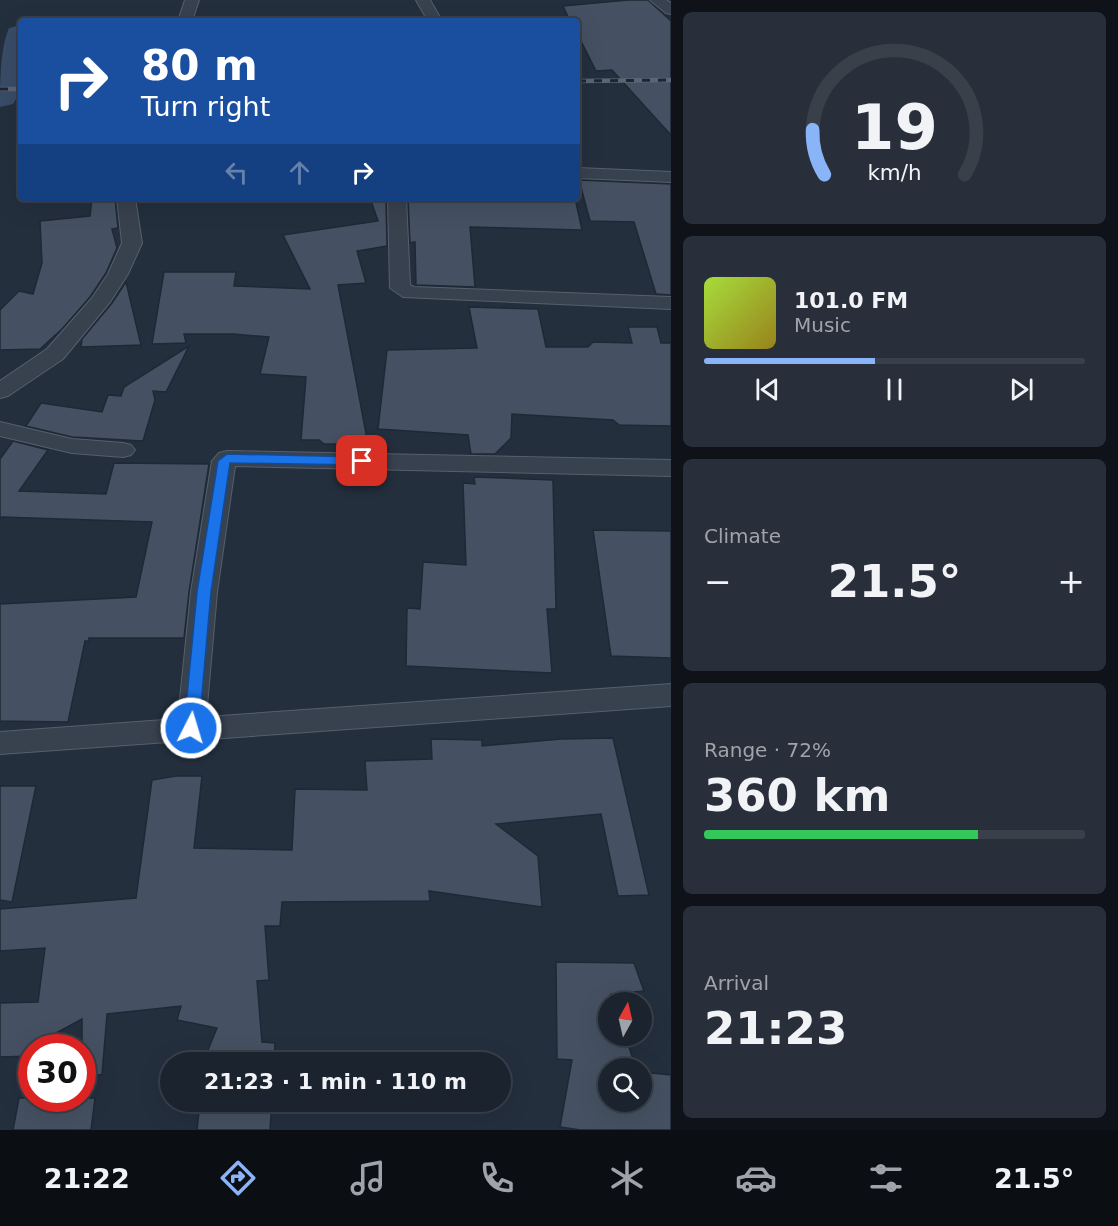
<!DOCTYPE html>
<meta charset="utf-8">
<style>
body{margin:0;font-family:"DejaVu Sans",sans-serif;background:#282f3a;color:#f1f3f6;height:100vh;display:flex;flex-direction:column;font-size:22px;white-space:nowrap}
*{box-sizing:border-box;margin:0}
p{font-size:20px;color:#a0a4aa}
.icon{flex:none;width:33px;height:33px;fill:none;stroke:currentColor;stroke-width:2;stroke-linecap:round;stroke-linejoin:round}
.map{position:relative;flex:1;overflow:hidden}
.side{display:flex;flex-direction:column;gap:12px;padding:12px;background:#0f1319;width:447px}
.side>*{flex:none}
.guide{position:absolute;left:18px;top:18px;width:562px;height:183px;border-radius:6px;box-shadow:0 6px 24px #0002,0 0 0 2px #39404a;background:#1a4fa0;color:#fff;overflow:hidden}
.needle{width:39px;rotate:8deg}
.fabs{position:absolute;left:598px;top:992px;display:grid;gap:12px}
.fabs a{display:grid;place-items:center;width:54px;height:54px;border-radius:50%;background:#1b232e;box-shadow:0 6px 24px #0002,0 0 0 2px #39404a;font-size:30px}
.speed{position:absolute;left:18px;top:1034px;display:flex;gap:12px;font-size:30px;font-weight:700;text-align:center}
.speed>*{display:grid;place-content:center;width:78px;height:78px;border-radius:50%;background:#1b232e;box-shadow:0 6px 24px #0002,0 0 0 2px #39404a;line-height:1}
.speed .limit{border:9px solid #d22;background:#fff;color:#111}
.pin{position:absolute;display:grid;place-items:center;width:51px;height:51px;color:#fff;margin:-26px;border-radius:12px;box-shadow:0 3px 9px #0006}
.me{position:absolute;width:66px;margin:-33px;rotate:5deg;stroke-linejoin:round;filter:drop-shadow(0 0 4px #0008)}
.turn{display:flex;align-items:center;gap:21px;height:126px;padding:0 24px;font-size:27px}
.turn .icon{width:78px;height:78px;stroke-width:2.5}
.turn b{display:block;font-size:42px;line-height:51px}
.lanes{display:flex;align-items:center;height:57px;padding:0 24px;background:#0003;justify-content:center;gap:30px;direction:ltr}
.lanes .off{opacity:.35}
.big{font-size:45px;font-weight:800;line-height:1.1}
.side .widget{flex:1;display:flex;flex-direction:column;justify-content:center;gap:9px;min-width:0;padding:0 21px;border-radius:9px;background:#282f3a}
.side .dial{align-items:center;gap:0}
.dial svg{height:156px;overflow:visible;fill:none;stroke:#39404a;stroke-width:7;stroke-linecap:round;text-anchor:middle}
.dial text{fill:#f1f3f6;stroke:none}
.song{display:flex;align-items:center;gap:18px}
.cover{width:72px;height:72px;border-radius:9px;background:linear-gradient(135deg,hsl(80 70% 55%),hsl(50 70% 35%))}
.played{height:6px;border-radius:3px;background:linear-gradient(90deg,#8ab4f8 45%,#39404a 45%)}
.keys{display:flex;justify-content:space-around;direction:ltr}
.heat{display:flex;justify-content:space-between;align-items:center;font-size:33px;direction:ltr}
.charge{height:9px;border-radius:4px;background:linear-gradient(90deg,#34c759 72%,#39404a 0)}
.trip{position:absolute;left:160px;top:1052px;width:351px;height:60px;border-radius:30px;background:#1b232e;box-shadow:0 6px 24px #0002,0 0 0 2px #39404a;font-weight:800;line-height:60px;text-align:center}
.tab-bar{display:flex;height:96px;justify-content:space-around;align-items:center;background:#0b0e12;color:#a0a4aa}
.tab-bar .icon{width:42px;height:42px}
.tab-bar .selected{color:#8ab4f8}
.tab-bar b{font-size:27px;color:#f1f3f6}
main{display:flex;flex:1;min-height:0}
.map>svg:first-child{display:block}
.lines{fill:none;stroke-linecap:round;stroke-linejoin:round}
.river{fill:#394c67;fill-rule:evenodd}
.building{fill:#455162;stroke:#1f2835;stroke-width:1.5}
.minor-casing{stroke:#565f6c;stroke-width:2}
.minor{fill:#38414e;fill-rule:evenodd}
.rail-casing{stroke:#5a6575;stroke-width:4.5}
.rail{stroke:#1d2633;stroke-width:3;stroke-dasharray:8;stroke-linecap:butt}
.route{fill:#1a73e8;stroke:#114b97;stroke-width:1.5}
</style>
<main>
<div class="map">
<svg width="671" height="1130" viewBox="0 0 671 1130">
<rect width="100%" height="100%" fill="#242f3e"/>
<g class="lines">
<!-- river -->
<path class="river" d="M21 25V91L13 104 0 107C0 83 0 49 9 28Z"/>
</g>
<!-- building -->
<path class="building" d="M628 0H648L671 21V135L612 70 596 71 578 35V21H570L563 6Z
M579 180 671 184V295L656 294 634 222 590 221Z
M92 198H115L118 228 112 229 117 248 106 273 90 297 62 329 40 349 0 350V310L19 291 33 294 42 263 40 221 90 216Z
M408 198H575L582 230 470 227 475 287 416 285 415 242 410 243Z
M386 200 387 246 357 251 366 283 338 285 368 444H324L319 440H301L306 377 260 374 269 337 233 334H184L186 343 152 344 164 272H236L234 286 310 289 283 235 378 221 371 201Z
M126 282 141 345 81 347 82 339 112 303Z
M469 307 538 309 546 347H588L593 342 632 343 628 327H657L661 343H671V426L619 425 613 420 512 414 511 438 495 454H471L468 435 378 429 387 350 477 348Z
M189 346 166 392 153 391 155 400 143 441 72 437 26 426 41 403 102 412 108 395 121 396 124 387Z
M13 441 48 450 19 491 106 494 114 463 209 464 189 592 184 638H89V641H85L68 722 0 721V604L136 597 152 522 2 517 0 519V459Z
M474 477 553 480 556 609H547L552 673 406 666 407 608 420 609 423 562 466 565 463 483 475 484Z
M593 530 671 531V658L611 656Z
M613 738 649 895 618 896 601 814 496 824 538 856 542 907 429 891 430 901 282 902 280 926H265L269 980 257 981 262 1042 275 1043 274 1062H203L217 1028 177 1020 181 1006 107 1014 102 1075 82 1074V1019L32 1046V1056L0 1057V1003L38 1002 45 948 0 951V909L136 898 152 780 176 776H202L194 848 292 850 295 789 367 790 365 761 432 759 431 739 482 740V746L561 739Z
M0 786H36L12 902 0 900Z
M556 962 634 963 644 991 611 994 614 1002H609V1035H625L636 1068H609V1101H642V1072L671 1075V1130H581L560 1127 572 1060 557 1059Z
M19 1098H95L91 1130H13Z
M200 1101H272L270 1130H197Z"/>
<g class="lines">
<!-- minor casing -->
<g class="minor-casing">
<path id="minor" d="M185 0H199L192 21H178Z
M416 0H430L442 21H428Z
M650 0H666L671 3V14L666 13Z
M578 168 671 172V182L578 178Z
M117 198H135L142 243 128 274 110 302 63 359 8 396 0 398V381L47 349 92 298 108 274 122 243Z
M388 198H406L410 285 414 287 671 297V309L403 297 390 288Z
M0 422 72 439 123 443 131 445 135 450 131 455 123 457 72 453 0 436Z
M227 451 671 460V476L235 466 217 592 206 717 671 684V706L0 754V732L178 719 191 592 212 461 219 453Z"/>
</g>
<!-- minor -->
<use href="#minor" class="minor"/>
<!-- rail casing -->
<g class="rail-casing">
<path id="rail" d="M578 81 671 80
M0 89H21"/>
</g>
<!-- rail -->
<use href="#rail" class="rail"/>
</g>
<!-- route -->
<path class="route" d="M227 454 362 457 368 461 362 465 230 463 211 592 199 728 197 733H186L184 728 197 592 218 461Z"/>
</svg>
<div class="fabs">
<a><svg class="needle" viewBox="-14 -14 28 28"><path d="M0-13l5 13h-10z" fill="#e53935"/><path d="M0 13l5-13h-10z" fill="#a0a4aa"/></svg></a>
<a><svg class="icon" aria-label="search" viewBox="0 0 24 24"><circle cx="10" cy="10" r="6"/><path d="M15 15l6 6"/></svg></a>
</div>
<div class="speed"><div class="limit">30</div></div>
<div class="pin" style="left:362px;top:461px;background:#d93025"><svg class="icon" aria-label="arrive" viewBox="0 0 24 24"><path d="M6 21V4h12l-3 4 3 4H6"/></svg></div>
<svg class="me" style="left:191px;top:728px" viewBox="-20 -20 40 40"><circle r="17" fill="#1a73e8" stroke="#fff" stroke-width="3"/><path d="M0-11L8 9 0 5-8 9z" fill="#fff"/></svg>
<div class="trip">21:23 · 1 min · 110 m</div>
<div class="guide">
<div class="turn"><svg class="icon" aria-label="right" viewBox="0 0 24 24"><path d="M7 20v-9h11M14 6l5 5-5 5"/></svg><div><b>80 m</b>Turn right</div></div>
<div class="lanes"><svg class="icon off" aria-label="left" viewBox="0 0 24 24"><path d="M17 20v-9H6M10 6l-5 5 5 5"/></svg><svg class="icon off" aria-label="ahead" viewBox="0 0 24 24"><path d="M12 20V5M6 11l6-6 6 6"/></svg><svg class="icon" aria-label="right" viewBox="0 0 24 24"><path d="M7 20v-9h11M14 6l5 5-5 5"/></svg></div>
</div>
</div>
<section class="side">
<div class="widget dial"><svg viewBox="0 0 100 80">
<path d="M14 69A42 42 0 1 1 86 69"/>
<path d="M14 69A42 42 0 0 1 8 46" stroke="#8ab4f8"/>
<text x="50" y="56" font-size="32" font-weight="700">19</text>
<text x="50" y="72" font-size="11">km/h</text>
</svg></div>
<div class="widget">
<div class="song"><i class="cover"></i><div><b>101.0 FM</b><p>Music</p></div></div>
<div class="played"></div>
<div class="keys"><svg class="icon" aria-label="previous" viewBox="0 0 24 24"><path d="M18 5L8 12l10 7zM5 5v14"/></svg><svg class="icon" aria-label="pause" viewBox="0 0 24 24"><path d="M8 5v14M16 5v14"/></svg><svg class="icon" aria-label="next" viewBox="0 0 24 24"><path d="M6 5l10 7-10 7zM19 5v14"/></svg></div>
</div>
<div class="widget"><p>Climate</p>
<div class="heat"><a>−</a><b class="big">21.5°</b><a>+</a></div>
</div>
<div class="widget"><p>Range · 72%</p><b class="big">360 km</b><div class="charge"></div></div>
<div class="widget"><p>Arrival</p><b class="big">21:23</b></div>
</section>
</main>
<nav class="tab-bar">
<b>21:22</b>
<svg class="icon selected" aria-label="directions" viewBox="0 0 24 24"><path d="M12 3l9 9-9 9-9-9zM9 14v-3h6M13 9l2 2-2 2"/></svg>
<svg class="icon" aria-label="music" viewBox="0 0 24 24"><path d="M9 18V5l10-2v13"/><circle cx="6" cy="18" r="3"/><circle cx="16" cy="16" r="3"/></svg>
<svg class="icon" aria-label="phone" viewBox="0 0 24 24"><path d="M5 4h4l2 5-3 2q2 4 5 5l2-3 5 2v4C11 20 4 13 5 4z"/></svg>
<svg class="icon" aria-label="climate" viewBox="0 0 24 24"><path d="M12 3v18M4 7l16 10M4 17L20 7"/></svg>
<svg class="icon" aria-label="car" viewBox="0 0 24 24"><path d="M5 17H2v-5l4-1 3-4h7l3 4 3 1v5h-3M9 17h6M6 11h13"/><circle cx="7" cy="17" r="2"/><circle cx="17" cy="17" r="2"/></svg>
<svg class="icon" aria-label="filters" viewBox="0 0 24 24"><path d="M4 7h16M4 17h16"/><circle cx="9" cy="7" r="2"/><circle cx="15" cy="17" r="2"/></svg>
<b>21.5°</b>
</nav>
